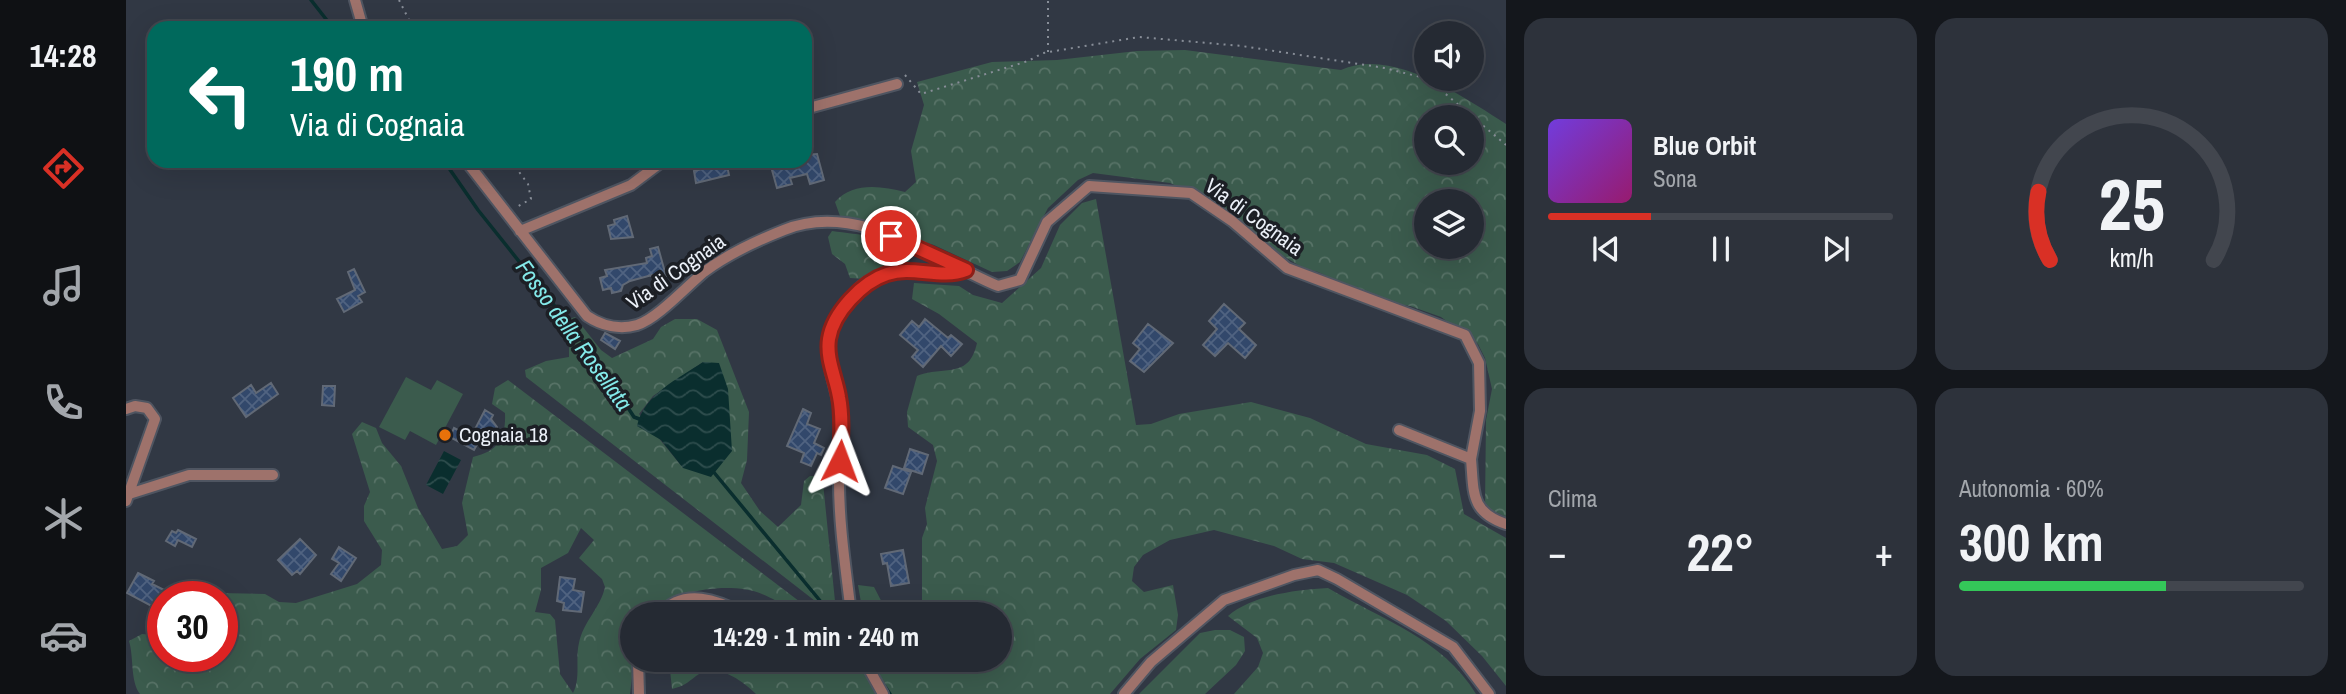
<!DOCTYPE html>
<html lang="it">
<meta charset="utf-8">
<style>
body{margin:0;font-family:"Archivo Narrow",sans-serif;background:#2d323b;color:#f1f3f6;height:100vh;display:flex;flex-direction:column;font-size:26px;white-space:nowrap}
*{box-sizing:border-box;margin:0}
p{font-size:23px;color:#a3a7ac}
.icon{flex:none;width:38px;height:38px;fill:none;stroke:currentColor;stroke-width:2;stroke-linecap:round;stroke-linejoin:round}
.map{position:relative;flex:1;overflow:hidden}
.panel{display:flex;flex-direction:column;gap:18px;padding:18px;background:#14171c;width:840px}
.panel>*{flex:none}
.hud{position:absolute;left:21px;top:21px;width:665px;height:147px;border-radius:21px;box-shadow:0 7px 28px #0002,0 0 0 2px #42464e;background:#00695c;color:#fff;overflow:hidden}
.fabs{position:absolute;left:1288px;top:21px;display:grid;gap:14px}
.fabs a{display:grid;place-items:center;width:70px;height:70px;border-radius:50%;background:#252a33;box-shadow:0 7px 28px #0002,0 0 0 2px #42464e;font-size:35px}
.speed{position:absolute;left:21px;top:581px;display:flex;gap:14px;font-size:35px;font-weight:700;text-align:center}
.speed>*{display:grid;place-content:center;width:91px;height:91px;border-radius:50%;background:#252a33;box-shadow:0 7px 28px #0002,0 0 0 2px #42464e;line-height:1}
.speed .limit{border:10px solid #d22;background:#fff;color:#111}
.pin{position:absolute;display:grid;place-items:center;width:60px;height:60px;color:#fff;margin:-30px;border:4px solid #fff;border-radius:50%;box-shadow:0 2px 7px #0007}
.me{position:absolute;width:77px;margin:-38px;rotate:3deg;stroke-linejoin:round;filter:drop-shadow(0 0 5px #0008)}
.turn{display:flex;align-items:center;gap:24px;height:147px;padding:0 28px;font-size:32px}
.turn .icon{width:91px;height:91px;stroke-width:2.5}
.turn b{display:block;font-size:49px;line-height:60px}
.big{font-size:52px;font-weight:700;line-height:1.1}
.panel .widget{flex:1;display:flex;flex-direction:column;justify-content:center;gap:10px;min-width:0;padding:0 24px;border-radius:21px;background:#2d323b}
.panel .dial{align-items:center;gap:0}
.dial svg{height:182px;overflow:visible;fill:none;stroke:#42464e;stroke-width:7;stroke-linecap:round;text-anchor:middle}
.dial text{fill:#f1f3f6;stroke:none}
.song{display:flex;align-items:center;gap:21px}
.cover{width:84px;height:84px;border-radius:10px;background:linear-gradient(135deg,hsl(260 70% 55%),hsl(320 70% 35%))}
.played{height:7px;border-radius:4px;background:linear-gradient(90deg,#d93025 30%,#42464e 30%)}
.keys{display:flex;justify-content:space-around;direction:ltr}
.heat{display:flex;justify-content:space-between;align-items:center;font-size:38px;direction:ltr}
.charge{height:10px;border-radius:5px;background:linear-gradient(90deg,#34c759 60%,#42464e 0)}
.panel .tiles{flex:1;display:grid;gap:18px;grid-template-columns:repeat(2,1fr)}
.trip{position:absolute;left:494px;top:602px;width:392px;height:70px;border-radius:35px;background:#252a33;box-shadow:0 7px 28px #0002,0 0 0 2px #42464e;font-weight:700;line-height:70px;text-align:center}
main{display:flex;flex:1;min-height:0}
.dock{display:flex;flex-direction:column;width:126px;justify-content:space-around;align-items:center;background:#0f1114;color:#a3a7ac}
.dock .icon{width:49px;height:49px}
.dock .active{color:#d93025}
.dock b{font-size:32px;color:#f1f3f6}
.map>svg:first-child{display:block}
.forest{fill:url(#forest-crowns);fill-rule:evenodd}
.green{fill:#3b5b4d}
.water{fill:url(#water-waves)}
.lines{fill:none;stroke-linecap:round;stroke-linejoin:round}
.stream{stroke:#0a2e2e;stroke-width:3.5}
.building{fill:url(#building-cross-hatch);stroke:#616976;stroke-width:2}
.minor-casing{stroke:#4f5561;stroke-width:14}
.path{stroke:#888e98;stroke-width:2;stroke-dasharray:2 5;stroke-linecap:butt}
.minor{stroke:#9e726b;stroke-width:10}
.route-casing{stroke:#8d1f18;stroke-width:18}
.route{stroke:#d93025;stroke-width:12}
.food-dot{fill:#e8710a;stroke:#1c1f25;stroke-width:2.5}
.labels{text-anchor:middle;stroke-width:7;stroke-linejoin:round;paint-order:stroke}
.street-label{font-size:21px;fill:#ebf0f8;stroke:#1c1f25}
.poi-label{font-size:21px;fill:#ebf0f8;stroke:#1c1f25;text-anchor:start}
.water-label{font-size:23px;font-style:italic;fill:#84eaea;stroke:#1c1f25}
</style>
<main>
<nav class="dock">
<b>14:28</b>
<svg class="icon active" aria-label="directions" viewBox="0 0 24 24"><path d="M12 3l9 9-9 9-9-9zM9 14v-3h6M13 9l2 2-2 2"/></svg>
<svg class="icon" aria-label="music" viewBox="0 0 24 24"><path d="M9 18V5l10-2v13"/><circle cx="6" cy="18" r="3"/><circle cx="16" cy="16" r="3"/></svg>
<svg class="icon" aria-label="phone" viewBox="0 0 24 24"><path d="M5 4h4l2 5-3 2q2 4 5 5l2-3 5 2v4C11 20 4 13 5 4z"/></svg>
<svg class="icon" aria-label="climate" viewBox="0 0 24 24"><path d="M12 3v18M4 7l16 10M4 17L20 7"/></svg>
<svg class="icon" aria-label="car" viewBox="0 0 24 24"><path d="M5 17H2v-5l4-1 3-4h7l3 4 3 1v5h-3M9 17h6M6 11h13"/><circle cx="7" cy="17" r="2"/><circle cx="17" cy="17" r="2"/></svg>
</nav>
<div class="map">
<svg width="1380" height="694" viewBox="0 0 1380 694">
<defs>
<pattern id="forest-crowns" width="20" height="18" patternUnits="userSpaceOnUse" patternTransform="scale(1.75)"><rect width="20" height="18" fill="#3b5b4d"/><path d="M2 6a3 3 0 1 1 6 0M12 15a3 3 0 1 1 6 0" fill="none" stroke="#587367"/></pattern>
<pattern id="water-waves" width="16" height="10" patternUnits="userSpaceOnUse" patternTransform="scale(1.75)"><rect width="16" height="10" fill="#0a2e2e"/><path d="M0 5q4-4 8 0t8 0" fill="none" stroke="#2e4d4d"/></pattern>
<pattern id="building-cross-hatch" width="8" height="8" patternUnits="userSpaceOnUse" patternTransform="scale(1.75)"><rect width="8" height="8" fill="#32486b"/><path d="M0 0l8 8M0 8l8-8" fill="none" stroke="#506381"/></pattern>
</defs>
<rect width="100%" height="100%" fill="#313844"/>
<!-- forest -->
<path class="forest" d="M1059 50 1215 70C1267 47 1337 97 1380 124V517L1359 507 1360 420 1366 389 1359 358 1352 344 1315 317 1284 306 1254 301 1192 272 1177 268 1136 243 1072 196 1044 183 967 173 952 180 922 208 894 262 881 271 866 272 808 245 714 216 709 202C727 182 754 186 779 192L790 182 785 151 798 105 791 82 866 62 931 60 1011 51ZM1300 117H1346V163H1300ZM1300 201H1346V247H1300Z
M970 199 1010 425 1025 424 1053 414 1125 402 1184 418 1240 444 1301 455 1329 469 1338 514 1380 538V686L1356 656 1320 621 1281 595 1208 563 1176 559 1148 546 1088 530 1044 540 1017 555 1008 567 1006 581 1018 592 1047 585 1052 615 1050 630 1014 659 984 694H630C616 680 589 661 570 676 561 683 558 686 546 689L543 660H873V614H792L796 602V538L801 524 799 508 811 461 807 445 782 427 781 412 791 376C818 365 843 380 851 343L813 314 786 299 788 283 833 286 847 295 876 303 915 268 934 225 956 203Z
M706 231C732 235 766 235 785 256L782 263 739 279 724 278 719 264 706 254 702 237Z
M449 317 475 350 486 358 527 339 535 327 549 319H571L591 330 623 412 621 460 615 483 634 511 652 527 675 505 678 481 684 476H692L697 483 710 611 693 604 400 377 399 370 420 361 443 357V343L433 322ZM577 362 557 468 513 414 527 396Z
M382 380 690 614C667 614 656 602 636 594 607 582 548 588 529 614H506L508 660 504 694H14C4 681 8 657 3 641L16 634 37 636V656H96V597H91L92 593 139 594 153 602 170 603 231 584 255 565 256 550 238 521V506L244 492 226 434 236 422 250 428 256 443 275 466 292 508 316 549 331 546 342 535 336 503 347 457C373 451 380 438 379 413L366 404 369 388ZM455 528 468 540 453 558 476 579 479 587C475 607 457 622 453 643 449 659 455 678 447 693L434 674 429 620 424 614 409 612 415 590V568L442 553Z
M732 585 748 587 762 614H737Z
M1202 588C1255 619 1317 639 1350 694H1108L1132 667 1137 653 1131 638 1102 616C1127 595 1169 590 1202 588Z
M1089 630H1104L1118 637 1119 651 1110 665 1079 694H1013L1074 633Z"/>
<!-- green -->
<path class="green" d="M280 377 305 390 311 380 337 394 310 445 284 431 279 440 253 427Z"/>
<!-- water -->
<path class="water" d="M577 362 593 363 602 389 606 451 585 477 557 468 535 440 511 426C518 394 552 379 577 362Z
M318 451 335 460 317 494 300 485Z"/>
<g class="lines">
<!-- stream -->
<path class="stream" d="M185 0 207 28
M318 161 352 210 467 354 508 417 516 420
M586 470 705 614
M755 681 764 694"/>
</g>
<!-- building -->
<path class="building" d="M691 154 698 180 684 184 681 174 664 178 666 184 651 188 644 163 679 161V155Z
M583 161H600L603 175 570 183 568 171 584 167Z
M501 216 507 237 485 239 482 226 489 224 488 220Z
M532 247 540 276 527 279 526 275 504 281 497 285 495 291 486 293 485 288 477 290 474 278 481 276 479 270 521 263 520 258 526 256 524 249Z
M228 269 239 292 232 296 236 302 218 312 211 299 229 290 222 272Z
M1098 304 1119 323 1113 329 1130 345 1119 358 1102 343 1089 356 1077 345 1091 329 1083 321Z
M799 319 822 338 825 335 836 344 825 356 815 346 797 367 786 357 792 350 774 335 786 321 793 327Z
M1022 324 1047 343 1018 372 1004 361 1014 349 1007 343Z
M479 333 494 341 489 349 475 340Z
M145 383 152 394 120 417 107 398 125 385 130 393Z
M197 386H209L208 406 196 405Z
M677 409 685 413 681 424 694 429 688 443 698 448 695 455 691 453 685 466 675 462 678 453 661 446Z
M359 410 367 415 365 419 371 427 360 445 353 441 348 450 324 437 328 428 345 437Z
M784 449 802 455 796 474 778 468Z
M767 466 785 472 777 494 759 488Z
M52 530 70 539 66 547 52 540 49 546 40 541 46 531 50 533Z
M174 539 190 555 174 574 171 571 166 575 152 560Z
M213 547 230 558 215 581 205 574 213 563 206 559Z
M777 550 783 583 765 586 761 563 757 564 755 554Z
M12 573 28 581 26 584 52 597H37V612L1 593Z
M434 577 449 579 447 590 458 592 455 612 437 610 438 603 431 601Z"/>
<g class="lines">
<!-- minor casing -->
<g class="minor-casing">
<path id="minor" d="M229 0 237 28
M679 109 771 84
M340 161 461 316C476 326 494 330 511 325 531 319 561 286 578 272 602 254 630 241 658 230 732 200 807 259 872 286L894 280 921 222 963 186 1065 193 1106 221 1161 268 1339 335 1353 363 1354 411 1345 459
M394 231 505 185 537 161
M0 409 9 406 21 408 29 419 0 501
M1273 430 1345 459C1348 492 1344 512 1380 524
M3 494 63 475H147
M534 614C558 587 592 600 618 614
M725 614C720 570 713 526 713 481 713 460 717 439 715 418 713 393 698 363 703 339 706 320 726 293 741 282 772 260 808 282 840 270
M512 660 513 694
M738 660 757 694
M998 694 1025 662 1098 600 1168 575 1192 570 1211 579 1327 647 1363 694"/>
</g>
<!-- path -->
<path class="path" d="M273 0 287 28
M922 52V0
M779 75 795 94 902 61 917 53 1013 37 1116 46 1259 68 1302 79 1380 145
M385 161 402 184 405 199 389 208"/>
<!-- minor -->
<use href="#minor" class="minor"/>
</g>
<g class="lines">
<!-- route casing -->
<g class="route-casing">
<path id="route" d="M714 461C715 440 717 418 713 397 710 378 700 359 703 339 707 313 736 282 761 274 787 265 814 280 840 270L765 236"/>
</g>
<!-- route -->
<use href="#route" class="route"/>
</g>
<!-- markers -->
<circle class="food-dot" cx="319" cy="435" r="7"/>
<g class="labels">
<!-- street labels -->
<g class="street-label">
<text transform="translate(1128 217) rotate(36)" y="7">Via di Cognaia</text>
<text transform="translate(550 272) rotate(-35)" y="7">Via di Cognaia</text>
</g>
<!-- poi labels -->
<g class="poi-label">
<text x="333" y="442">Cognaia 18</text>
</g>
<!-- water labels -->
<g class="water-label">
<text transform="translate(448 335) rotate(54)" y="8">Fosso della Rosellata</text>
</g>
</g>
</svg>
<div class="fabs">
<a><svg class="icon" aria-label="sound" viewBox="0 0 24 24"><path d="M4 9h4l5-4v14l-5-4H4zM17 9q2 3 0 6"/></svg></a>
<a><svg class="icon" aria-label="search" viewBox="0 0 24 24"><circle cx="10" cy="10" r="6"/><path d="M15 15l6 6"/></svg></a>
<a><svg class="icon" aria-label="layers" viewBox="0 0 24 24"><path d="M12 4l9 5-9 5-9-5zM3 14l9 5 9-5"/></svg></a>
</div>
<div class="speed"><div class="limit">30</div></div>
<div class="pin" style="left:765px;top:236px;background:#d93025"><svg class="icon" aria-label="arrive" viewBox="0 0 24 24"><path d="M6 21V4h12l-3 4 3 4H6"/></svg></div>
<svg class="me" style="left:714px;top:461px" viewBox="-20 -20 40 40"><path d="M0-17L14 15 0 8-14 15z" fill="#d93025" stroke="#fff" stroke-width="4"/></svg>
<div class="trip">14:29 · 1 min · 240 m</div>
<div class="hud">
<div class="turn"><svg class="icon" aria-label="left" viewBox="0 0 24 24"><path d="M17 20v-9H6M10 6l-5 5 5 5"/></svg><div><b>190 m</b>Via di Cognaia</div></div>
</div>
</div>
<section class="panel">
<div class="tiles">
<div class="widget">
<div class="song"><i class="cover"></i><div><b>Blue Orbit</b><p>Sona</p></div></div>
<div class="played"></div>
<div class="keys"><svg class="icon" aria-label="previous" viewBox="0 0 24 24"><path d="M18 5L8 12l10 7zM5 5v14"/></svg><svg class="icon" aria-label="pause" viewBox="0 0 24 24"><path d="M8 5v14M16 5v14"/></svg><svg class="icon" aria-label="next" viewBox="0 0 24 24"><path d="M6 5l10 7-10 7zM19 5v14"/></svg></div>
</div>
<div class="widget dial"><svg viewBox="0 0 100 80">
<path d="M14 69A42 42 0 1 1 86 69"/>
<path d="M14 69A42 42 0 0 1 9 39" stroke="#d93025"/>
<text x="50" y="56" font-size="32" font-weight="700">25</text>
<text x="50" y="72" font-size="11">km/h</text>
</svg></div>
<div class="widget"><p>Clima</p>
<div class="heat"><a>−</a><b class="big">22°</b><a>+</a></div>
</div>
<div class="widget"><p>Autonomia · 60%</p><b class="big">300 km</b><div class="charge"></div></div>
</div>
</section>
</main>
